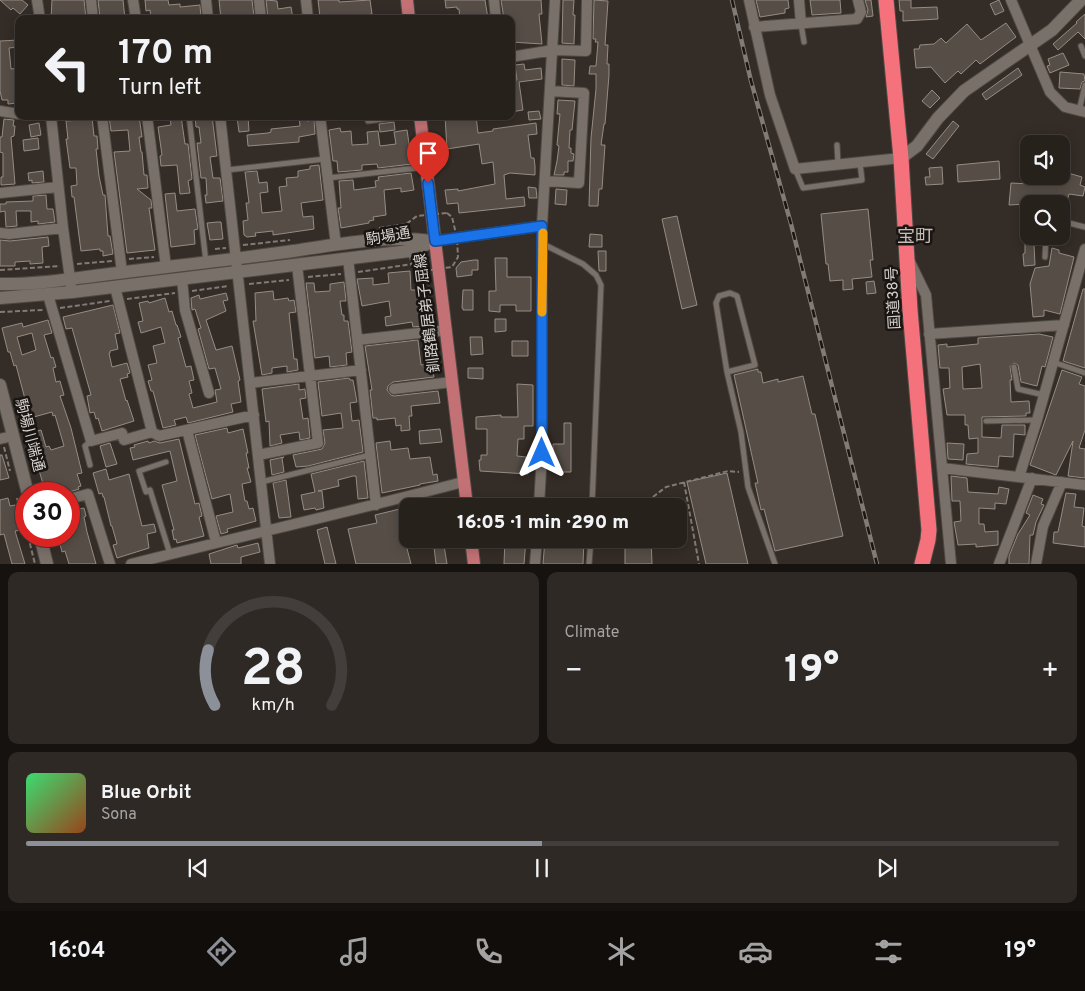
<!DOCTYPE html>
<meta charset="utf-8">
<style>
body{margin:0;font-family:Overpass,"Noto Sans JP",sans-serif;background:#2f2925;color:#f1f3f6;height:100vh;display:flex;flex-direction:column;font-size:19px;white-space:nowrap}
*{box-sizing:border-box;margin:0}
p{font-size:16px;color:#a4a3a3}
.icon{flex:none;width:28px;height:28px;fill:none;stroke:currentColor;stroke-width:2;stroke-linecap:round;stroke-linejoin:round}
.map{position:relative;height:564px;overflow:hidden}
.details{display:flex;flex-direction:column;gap:8px;padding:8px;background:#15120f;flex:1}
.details>*{flex:none}
.banner{position:absolute;left:15px;top:15px;width:500px;height:105px;border-radius:10px;box-shadow:0 2px 12px #0003,0 0 0 1px #433e3b;background:#27211c;color:#f1f3f6;overflow:hidden}
.buttons{position:absolute;left:1020px;top:135px;display:grid;gap:10px}
.buttons a{display:grid;place-items:center;width:50px;height:50px;border-radius:10px;background:#27211c;box-shadow:0 2px 12px #0003,0 0 0 1px #433e3b;font-size:25px}
.speed{position:absolute;left:15px;top:482px;display:flex;gap:10px;font-size:25px;font-weight:700;text-align:center}
.speed>*{display:grid;place-content:center;width:65px;height:65px;border-radius:50%;background:#27211c;box-shadow:0 2px 12px #0003,0 0 0 1px #433e3b;line-height:1}
.speed .limit{border:8px solid #d22;background:#fff;color:#111}
.pin{position:absolute;display:grid;place-items:center;width:42px;height:42px;color:#fff;margin:-51px -21px;border-radius:50% 50% 50% 0;rotate:-45deg;box-shadow:0 0 5px #0007}
.pin .icon{rotate:45deg}
.me{position:absolute;width:55px;margin:-28px;rotate:0deg;stroke-linejoin:round;filter:drop-shadow(0 0 4px #0008)}
.turn{display:flex;align-items:center;gap:18px;height:105px;padding:0 20px;font-size:22px}
.turn .icon{width:65px;height:65px;stroke-width:2.5}
.turn b{display:block;font-size:35px;line-height:42px}
.big{font-size:38px;font-weight:800;line-height:1.1}
.details .card{flex:1;display:flex;flex-direction:column;justify-content:center;gap:8px;min-width:0;padding:0 18px;border-radius:10px;background:#2f2925}
.details .dial{align-items:center;gap:0}
.dial svg{height:130px;overflow:visible;fill:none;stroke:#433e3b;stroke-width:7;stroke-linecap:round;text-anchor:middle}
.dial text{fill:#f1f3f6;stroke:none}
.song{display:flex;align-items:center;gap:15px}
.cover{width:60px;height:60px;border-radius:8px;background:linear-gradient(135deg,hsl(140 70% 55%),hsl(20 70% 35%))}
.played{height:5px;border-radius:2px;background:linear-gradient(90deg,#8c9099 50%,#433e3b 50%)}
.keys{display:flex;justify-content:space-around;direction:ltr}
.heat{display:flex;justify-content:space-between;align-items:center;font-size:28px;direction:ltr}
.details .tiles{flex:1;display:grid;gap:8px;grid-template-columns:1fr 1fr}
.card:last-child{grid-column:span 2}
.trip{position:absolute;left:399px;top:498px;width:288px;height:50px;border-radius:10px;background:#27211c;box-shadow:0 2px 12px #0003,0 0 0 1px #433e3b;font-weight:800;line-height:50px;text-align:center}
.dock{display:flex;height:80px;justify-content:space-around;align-items:center;background:#100d0b;color:#a4a3a3}
.dock .icon{width:35px;height:35px}
.dock .on{color:#8c9099}
.dock b{font-size:22px;color:#f1f3f6}
.map>svg:first-child{display:block}
.building{fill:#554d46;stroke:#958c84;fill-rule:evenodd}
.lines{fill:none;stroke-linecap:round;stroke-linejoin:round}
.lane-casing{stroke:#4f4944;stroke-width:7}
.street-casing{stroke:#4f4944;stroke-width:12}
.secondary-casing{stroke:#4f4944;stroke-width:14}
.primary-casing{stroke:#4f4944;stroke-width:14}
.highway-casing{stroke:#4f4944;stroke-width:17}
.path{stroke:#817a75;stroke-width:2;stroke-dasharray:5 2.5;stroke-linecap:butt}
.lane{stroke:#797069;stroke-width:5}
.street{stroke:#797069;stroke-width:10}
.secondary{stroke:#797069;stroke-width:12}
.primary{stroke:#c37175;stroke-width:12}
.highway{stroke:#f5727d;stroke-width:15}
.rail-casing{stroke:#817a75;stroke-width:4.5}
.rail{stroke:#191512;stroke-width:2.5;stroke-dasharray:8;stroke-linecap:butt}
.route-casing{stroke:#114b97;stroke-width:12}
.route{stroke:#1a73e8;stroke-width:9}
.slow{stroke:#f59e0b;stroke-width:9}
.labels{text-anchor:middle;stroke-width:5;stroke-linejoin:round;paint-order:stroke}
.street-label{font-size:15px;fill:#d6d1cd;stroke:#191512}
.quarter-label{font-size:18px;fill:#c8beb7;stroke:#191512}
</style>
<div class="map">
<svg width="1085" height="564" viewBox="0 0 1085 564">
<rect width="100%" height="100%" fill="#342c26"/>
<!-- building -->
<path class="building" d="M0 0H22L28 5 20 14 13 8 11 10Z
M52 0H84L86 19H51Z
M98 0H123L125 19 100 18Z
M145 0H168L169 5 180 4V7L200 5 201 19H151L150 10 146 11Z
M219 0H252L254 17H248V19H221Z
M266 0 277 1 278 9 291 7 293 19H268Z
M318 0H339V2L370 0 372 14 341 19V15L320 17Z
M445 0H485L488 19H460L459 9H457V7L446 8Z
M501 0H541L542 14H539L542 44 511 42V19H504Z
M563 0H574L573 15H575L574 44 562 43Z
M594 0 608 1 605 45H608L607 64H609V75L605 124H604L601 145H605L602 189H599L598 206H589L591 138 596 89V74H589L590 66H596L598 42H595L596 39H593Z
M756 0H788L789 8 785 9V13L760 17Z
M810 0H840L841 13 812 15Z
M865 0H871L873 16 866 17 868 10Z
M899 0H911V8L937 7 938 19 903 21V11H900Z
M999 0 1004 11 995 15 990 4Z
M1085 14V39L1078 32 1058 50 1053 44 1077 23 1076 22Z
M1006 23 1016 37 980 64 976 60 961 74 958 71 945 83 931 67 916 68 914 49H919L920 45 934 44 941 38 946 43 967 24 981 40Z
M19 40V47L9 48 11 69 19 68 18 103 8 104V100H2L0 91V41Z
M1063 53 1069 65 1050 73 1047 66 1050 65 1048 59Z
M562 59 575 60 574 86 562 85Z
M524 64 525 70 541 68 542 79 519 82 523 110 511 112V80H517L515 65Z
M1018 68 1022 75 986 100 982 94Z
M1060 72 1084 74 1085 81 1082 82 1080 89 1059 88Z
M932 90 940 98 930 108 922 101Z
M558 100 575 101 572 130H570L569 148H571V153L574 154 573 161H568V172H564V175H554L557 161 559 146 557 145 560 114H557Z
M539 111 541 119 529 120 528 112Z
M109 116H139L142 137H139L141 152H142L144 175H147L148 188 137 189 151 200 152 208H149L155 250 127 253 114 152 130 151 128 130 111 131Z
M175 116H181L185 144H188L192 179 188 181 190 193 180 194 177 165 161 166 160 156 162 155 158 127 171 125 170 117Z
M195 116H212L217 156 210 157 213 178H220L223 201 206 203 205 195H207L206 178H201L197 143H201L199 127H196Z
M248 116 249 131 239 132 237 117Z
M299 116H306L307 121 314 120 315 134 299 137V142L248 146 247 135 268 133 271 132V129L300 126Z
M445 116H476L478 133 493 131V129L536 123 537 134 528 135 531 158H534L535 166V175L510 173 504 175 506 199 524 197 525 206 459 213 458 203 447 204 445 190 458 189V191L495 184 493 162 482 164 479 144 447 149Z
M92 117 94 136H97L98 149H96L99 176 103 195H105L108 236H110L113 254 103 256V251H100V249L81 251 74 197H72L71 186 77 185 76 168H70L66 139H68L66 121 83 120V118Z
M4 119 14 120 13 126H15L14 136 11 137 15 184 1 185V177H3V153L0 152V137H2Z
M953 121 959 126 933 159 926 154Z
M394 122 395 130 380 132 379 124Z
M39 123 41 135 31 137 29 125Z
M340 128 341 132 351 131 352 145 368 144 367 132 378 131 380 146 396 144 394 132 407 130 412 164 378 168 377 164 362 165V170L338 172 337 161H333L329 130Z
M38 138 39 149 24 151 23 140Z
M999 161 1000 179 958 182 957 165Z
M319 165 323 200 301 203 303 217 313 216 314 229 273 235V231L255 233 256 236 247 237 244 235 243 221 248 220 246 203H249L245 172 257 171 259 183 267 182 268 192 260 193 262 213 282 211 279 187 287 186 286 178 298 177V171L310 169V166Z
M942 167 943 184 926 185 925 177H930L929 168Z
M43 171 44 182 32 183V180L29 181 28 173Z
M1061 171 1082 177 1080 185 1085 187 1083 196 1069 194 1067 201 1045 199V203L1009 205 1011 183 1030 184 1031 176H1061Z
M411 173 414 190 401 192V188L384 190 386 215 373 217 374 220 369 221V223L341 228 338 208H341L339 181 353 180 354 190 376 187 375 181 379 180 378 177Z
M528 187 536 188 537 198H529Z
M556 189 567 190 566 205 555 204Z
M175 193 177 211 195 209 198 229 194 230 195 244 171 247 165 194Z
M46 195 47 209H53L55 222 38 224V221L31 222V211H16L17 226 6 227 5 211 0 212V204H6V202L33 201V196Z
M868 209 873 260H870L872 277 852 279 853 289 843 290V280L830 281 828 264H826L821 214Z
M677 216 697 305 682 309 662 219Z
M217 222H221L223 239 210 240 207 223Z
M590 234 602 235V247H589Z
M48 237 49 246 42 247 43 263 30 264V261L15 262V266H0V240L10 241Z
M1025 243 1034 244 1035 265 1024 266 1023 254 1025 253Z
M1052 248 1059 250V253L1074 257 1060 314 1044 310V316L1033 317 1030 284 1035 268 1049 266Z
M598 251H606V271H599Z
M495 258H507V277H531V311H516V305H500V312L489 311V291H496Z
M474 260H478V270H472V275L457 277 456 268 461 262Z
M410 271 411 290H420L421 298 419 299 422 326 413 327 412 322 386 326 385 317 391 316 389 301 362 306 357 279 373 278V285L389 283 388 273Z
M874 281 876 293 867 294 866 282Z
M344 282 346 301H340L342 315H344V321H348L352 352 346 353 347 365 330 367 329 356 315 358 306 283H314L315 292 330 291V284Z
M1083 289H1085V368L1063 361Z
M463 290H473V310H463V308H462Z
M273 291 274 300 288 298 289 301 294 300 296 312 289 313 294 359H297L298 370 287 372V366L272 368V373L262 375 253 321H256L255 293Z
M226 293 228 300 223 301 226 311 206 320 216 350 232 346 240 380 238 381 241 402 231 404 233 412 188 423 186 417 174 420 176 425 163 428 153 391H151L148 381 152 380 148 365 157 363 153 346 165 343 161 327 141 333 138 322 143 321 139 303 148 301 149 303 165 298 169 312 172 311 176 325H177L181 337 178 338 186 367 191 366 194 380 189 381 192 393 189 394 193 408 217 402 215 390 221 389 215 368 209 369 198 329 201 328 195 309 192 310 191 298 199 295 200 299Z
M113 305 120 333 115 334 118 349 110 351V353H109L112 367 127 363 130 373 127 374 128 377 120 379 126 401 127 400 134 421 102 431 98 418 96 419 94 412 90 413 87 396 91 395 72 328 66 329 63 317Z
M495 319H506V331L495 332Z
M48 320 52 333 44 335 51 358 53 357 56 367 53 368 56 382 60 381 64 395 60 396 71 428 82 473 77 474 81 486 78 487 79 489 69 492V490L54 494H46L33 450 37 449 32 432 41 430 46 447 49 446 51 450 64 446 55 415 53 416 52 412 30 418 16 365 14 366 10 352H8L2 328 22 323 23 327ZM32 333 36 350 22 355 17 337Z
M1039 334 1053 337 1045 367 1042 366 1037 386 1021 382 1018 365 1014 363 1010 366 1012 380H1010L1011 402 1029 401 1030 413H1026V416L982 417V437L1001 438 1002 425H1025V435L1014 434 1013 457 999 456 998 467 966 464 967 454 978 453V438L969 439 968 425H965V415H947L943 389 950 388 949 368H940L938 345 947 344V347L978 344V338ZM980 364 982 388 963 389 962 367Z
M470 337H482L483 354 471 355Z
M418 340 421 365 432 364 434 377 393 382 388 386 387 390 391 395 394 396 438 391 440 403 411 406 412 416H409L410 430 401 431V425L396 426 395 418 377 420V418H373L370 390H372L365 346Z
M512 341H528V356H512Z
M468 368H483V379L468 378Z
M758 369V372H761L763 383 778 379V382L803 376 812 414H815L843 536 775 551 764 509 761 510 755 483H758L734 375Z
M1062 370 1082 377 1079 384 1085 386V430L1079 448 1085 449V478L1068 476 1073 441 1056 475 1030 465Z
M349 378 350 380H353L357 402 350 403 352 421 359 420 363 452 308 466 296 467 293 455 322 449 325 443 323 430 343 428 341 413 322 416 318 382Z
M299 384V390L305 389 306 398 300 399 303 419 308 418 310 438 300 440 299 432 280 435 282 443 270 446 269 421 266 422 262 389Z
M517 384 533 385V426H524V439H518L517 456 526 457V463H529L528 474 480 471 479 460H481V455H487V429H476V417L501 415V417H518Z
M564 423H571V472H553V444H564Z
M227 428 228 433 243 429 248 453H246L249 468H247L251 482 242 484 245 501H247L249 509 253 508 256 521 227 529 228 532 221 534 216 516 233 512 230 494 212 499 195 435Z
M440 429 442 442 420 444 419 431Z
M179 439 195 504 199 503 202 516 199 517 204 536 177 543 176 539 174 540 172 530H174L162 485 177 481 170 451 133 460 130 448 135 447 134 445 148 441 149 443 154 441 160 443Z
M390 441 391 450 408 448 410 459 430 457 433 475 437 474 438 481 420 484V485L382 493 376 443Z
M110 443 117 464 106 467 100 446Z
M947 443 964 444 963 460 948 459Z
M0 455H2L9 478 0 480Z
M284 457 282 458 284 472 272 475 270 460Z
M364 461 368 498 358 499 356 476H353L338 480 339 486 318 491H322L324 508 316 510 315 508 304 510 301 495 315 492 311 474Z
M106 469 109 480 129 474 142 526 154 524 156 532 147 534 149 548 117 558 113 545 117 544 112 526H111L104 497H103L102 493 99 494 93 473Z
M727 473 748 564H706L687 482Z
M951 476 967 478 968 492 998 494 999 487 1009 489 1006 504 995 503V509L979 508V524H984L985 532 998 531V545L976 547V544L958 545 954 522 961 521 960 501H952Z
M286 480 291 517 279 518 273 483Z
M1066 493 1076 494 1074 507 1084 508 1082 526 1085 527V547L1053 543 1054 532H1058Z
M1033 495 1043 499 1041 504 1044 505 1036 522 1033 535H1030L1029 564H1009V556L1018 534 1030 515 1026 513Z
M8 498 10 506 15 505 22 530 15 531 25 564H12L4 534 0 535V500Z
M486 498 527 501 526 506H485Z
M73 505 75 510 84 508 86 516 84 517 87 532 96 564H69L65 551 62 552 58 536H69V506Z
M408 507V532L403 533 411 564H356L348 529 377 523 375 515Z
M327 527 336 564H325L317 530Z
M433 539H443L447 564H436Z
M505 539H526L524 564H504Z
M545 539H584L583 564H543Z
M625 539H651L652 564H625Z
M258 543 260 552 241 557V564H211L209 554 237 545 238 548Z"/>
<g class="lines">
<!-- lane casing -->
<g class="lane-casing">
<path id="lane" d="M801 24 804 42
M1081 46 1085 56
M1079 111 1085 85
M189 116 206 262
M368 121 408 116
M837 145 838 164
M795 169 803 188 862 180 860 163
M227 170 325 159
M328 178 426 167
M1061 221 1085 227
M543 244 583 264 596 275 601 285 592 506
M1045 257 1046 236
M1053 362 1085 373
M1014 367 1018 389 1044 395
M727 372 755 365 737 296 730 293 719 296 716 303 727 372 741 432 748 487 775 564
M986 421 1036 420
M166 462 139 471 146 492 150 490 170 554
M90 465 85 446 91 441
M261 482 370 455
M589 564 591 539"/>
</g>
<!-- street casing -->
<g class="street-casing">
<path id="street" d="M37 0 40 19
M91 0 93 19
M133 0 136 19
M206 0 208 19
M259 0 261 19
M306 0 308 19
M494 0 496 19
M749 0 770 95 795 169 901 158
M799 0 801 24
M1011 0 1050 92 1065 107 1085 112
M754 27 857 19 861 12 858 0
M511 57 553 50 586 51 587 0
M0 111 19 114
M51 116 63 228 71 286
M102 116 122 272
M147 116 166 267
M220 116 270 564
M320 116 336 245
M545 181 579 183 584 93 550 91
M0 193 58 187
M0 233 9 234 63 228
M435 241 542 226
M348 258 376 505
M909 260 926 295 951 564
M182 279 185 310 209 393
M48 295 91 441 122 433 124 440 152 432 115 287
M929 334 1064 325
M358 340 446 330
M250 383 361 370
M394 389 452 382
M187 430 216 542
M152 432 159 436 254 415
M0 439 13 436
M258 455 318 443 297 265
M942 468 1085 485
M1019 477 1037 420 1085 249
M69 499 88 494 110 564
M539 506 542 453V226L555 0
M131 564C242 536 353 511 463 482
M535 564 537 539
M999 564 1032 478
M1036 564 1043 526 1062 482"/>
</g>
<!-- secondary casing -->
<g class="secondary-casing">
<path id="secondary" d="M901 158 917 146 938 118 964 91 1052 30 1081 0
M0 284C34 285 68 279 102 275 166 267 229 260 293 251 339 244 386 235 432 241
M0 298 72 292 409 251 435 241
M0 385 28 494
M40 536 47 564"/>
</g>
<!-- primary casing -->
<g class="primary-casing">
<path id="primary" d="M407 0 409 19
M420 116 467 506
M471 539 474 564"/>
</g>
<!-- highway casing -->
<g class="highway-casing">
<path id="highway" d="M886 0 901 158 910 310 929 530 928 540 922 564"/>
</g>
<!-- path -->
<path class="path" d="M447 213 452 217 457 238 458 257 452 267 423 271 411 263 406 224 417 216Z
M379 228 406 224
M243 245 290 240
M215 249 226 248
M129 259 154 257
M77 264 112 261
M0 270 60 266
M358 272 413 264
M308 277 341 274
M249 284 289 280
M192 291 229 286
M127 299 175 293
M60 308 110 301
M0 312 43 310
M4 447 10 471
M684 482 699 564
M17 498 26 532
M641 506 666 487 728 471 739 472
M28 536 35 564"/>
<!-- lane -->
<use href="#lane" class="lane"/>
<!-- street -->
<use href="#street" class="street"/>
<!-- secondary -->
<use href="#secondary" class="secondary"/>
<!-- primary -->
<use href="#primary" class="primary"/>
<!-- highway -->
<use href="#highway" class="highway"/>
<!-- rail casing -->
<g class="rail-casing">
<path id="rail" d="M732 0 751 81 791 224 877 564"/>
</g>
<!-- rail -->
<use href="#rail" class="rail"/>
</g>
<g class="lines">
<!-- route casing -->
<g class="route-casing">
<path id="route" d="M428 183 435 241 542 226V453"/>
</g>
<!-- route -->
<use href="#route" class="route"/>
<!-- slow -->
<path class="slow" d="M542 312 543 233"/>
</g>
<g class="labels">
<!-- street labels -->
<g class="street-label">
<text transform="translate(388 236) rotate(-10)" y="5">駒場通</text>
<text transform="translate(893 298) rotate(-93)" y="5">国道38号</text>
<text transform="translate(427 313) rotate(-97)" y="5">釧路鶴居弟子屈線</text>
<text transform="translate(30 435) rotate(75)" y="5">駒場川端通</text>
</g>
<!-- quarter labels -->
<g class="quarter-label">
<text x="915" y="242">宝町</text>
</g>
</g>
</svg>
<div class="buttons">
<a><svg class="icon" aria-label="sound" viewBox="0 0 24 24"><path d="M4 9h4l5-4v14l-5-4H4zM17 9q2 3 0 6"/></svg></a>
<a><svg class="icon" aria-label="search" viewBox="0 0 24 24"><circle cx="10" cy="10" r="6"/><path d="M15 15l6 6"/></svg></a>
</div>
<div class="speed"><div class="limit">30</div></div>
<div class="pin" style="left:428px;top:183px;background:#d93025"><svg class="icon" aria-label="arrive" viewBox="0 0 24 24"><path d="M6 21V4h12l-3 4 3 4H6"/></svg></div>
<svg class="me" style="left:542px;top:453px" viewBox="-20 -20 40 40"><path d="M0-17L14 15 0 8-14 15z" fill="#1a73e8" stroke="#fff" stroke-width="4"/></svg>
<div class="trip">16:05 · 1 min · 290 m</div>
<div class="banner">
<div class="turn"><svg class="icon" aria-label="left" viewBox="0 0 24 24"><path d="M17 20v-9H6M10 6l-5 5 5 5"/></svg><div><b>170 m</b>Turn left</div></div>
</div>
</div>
<section class="details">
<div class="tiles">
<div class="card dial"><svg viewBox="0 0 100 80">
<path d="M14 69A42 42 0 1 1 86 69"/>
<path d="M14 69A42 42 0 0 1 10 35" stroke="#8c9099"/>
<text x="50" y="56" font-size="32" font-weight="700">28</text>
<text x="50" y="72" font-size="11">km/h</text>
</svg></div>
<div class="card"><p>Climate</p>
<div class="heat"><a>−</a><b class="big">19°</b><a>+</a></div>
</div>
<div class="card">
<div class="song"><i class="cover"></i><div><b>Blue Orbit</b><p>Sona</p></div></div>
<div class="played"></div>
<div class="keys"><svg class="icon" aria-label="previous" viewBox="0 0 24 24"><path d="M18 5L8 12l10 7zM5 5v14"/></svg><svg class="icon" aria-label="pause" viewBox="0 0 24 24"><path d="M8 5v14M16 5v14"/></svg><svg class="icon" aria-label="next" viewBox="0 0 24 24"><path d="M6 5l10 7-10 7zM19 5v14"/></svg></div>
</div>
</div>
</section>
<nav class="dock">
<b>16:04</b>
<svg class="icon on" aria-label="directions" viewBox="0 0 24 24"><path d="M12 3l9 9-9 9-9-9zM9 14v-3h6M13 9l2 2-2 2"/></svg>
<svg class="icon" aria-label="music" viewBox="0 0 24 24"><path d="M9 18V5l10-2v13"/><circle cx="6" cy="18" r="3"/><circle cx="16" cy="16" r="3"/></svg>
<svg class="icon" aria-label="phone" viewBox="0 0 24 24"><path d="M5 4h4l2 5-3 2q2 4 5 5l2-3 5 2v4C11 20 4 13 5 4z"/></svg>
<svg class="icon" aria-label="climate" viewBox="0 0 24 24"><path d="M12 3v18M4 7l16 10M4 17L20 7"/></svg>
<svg class="icon" aria-label="car" viewBox="0 0 24 24"><path d="M5 17H2v-5l4-1 3-4h7l3 4 3 1v5h-3M9 17h6M6 11h13"/><circle cx="7" cy="17" r="2"/><circle cx="17" cy="17" r="2"/></svg>
<svg class="icon" aria-label="filters" viewBox="0 0 24 24"><path d="M4 7h16M4 17h16"/><circle cx="9" cy="7" r="2"/><circle cx="15" cy="17" r="2"/></svg>
<b>19°</b>
</nav>
